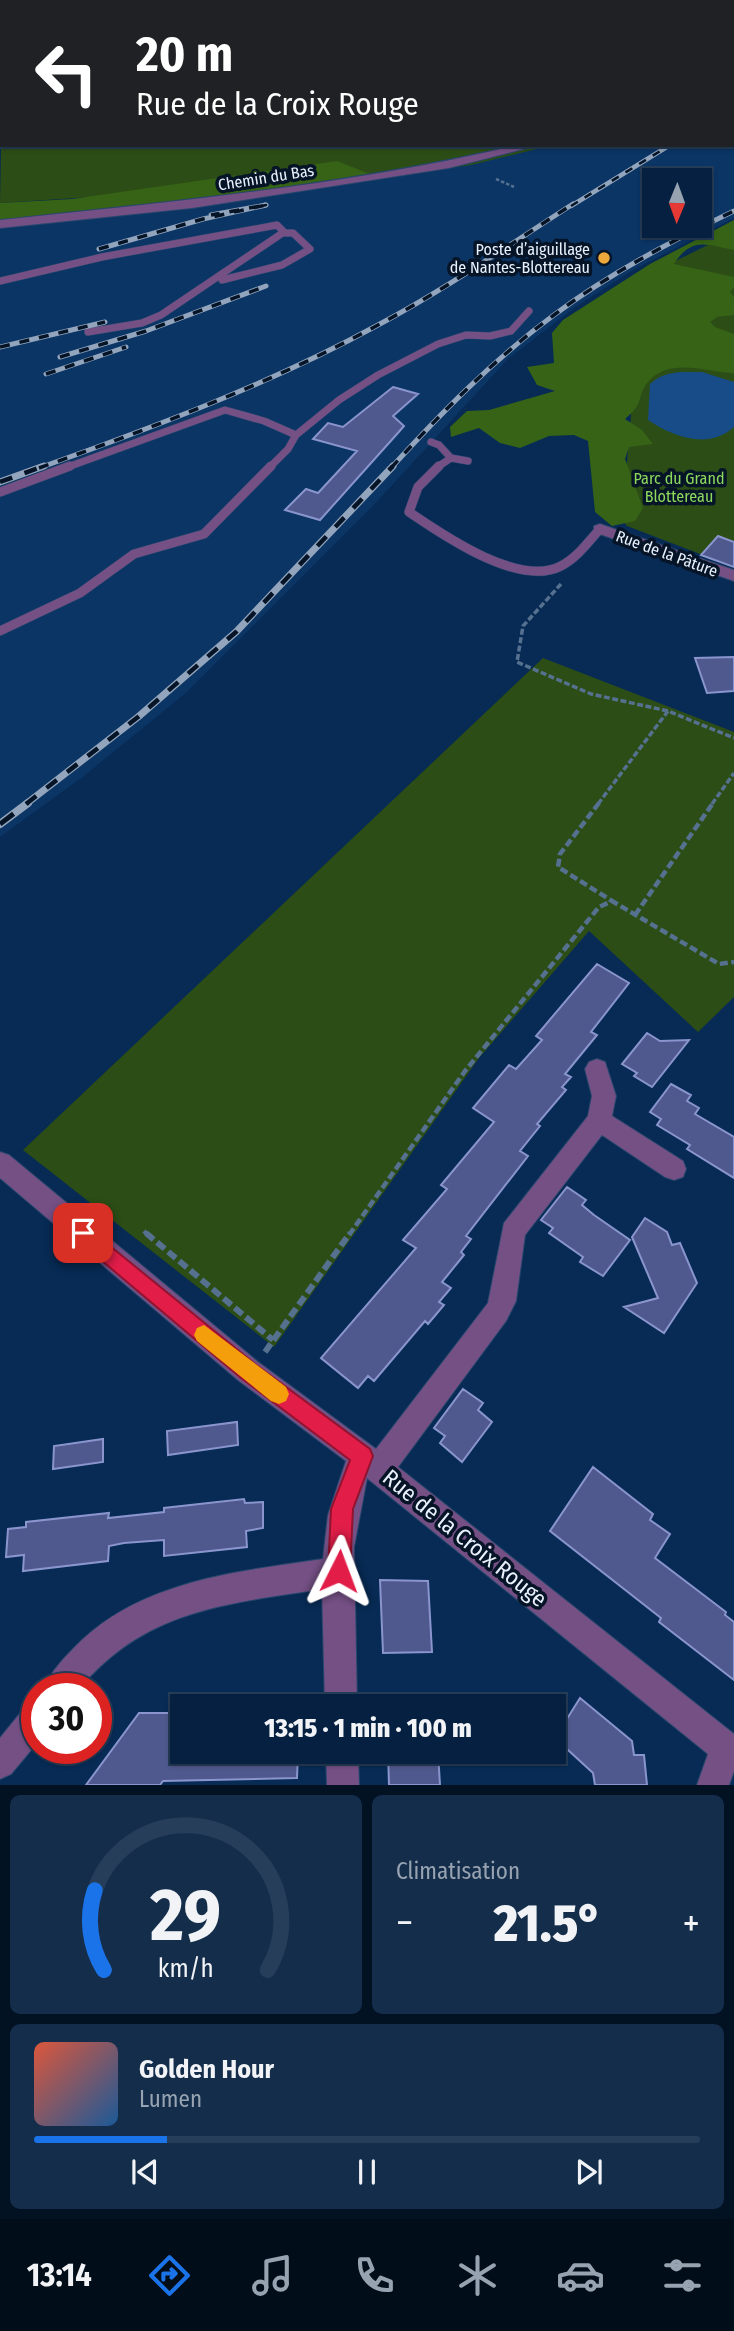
<!DOCTYPE html>
<html lang="fr">
<meta charset="utf-8">
<style>
body{margin:0;font-family:"Fira Sans Condensed",sans-serif;background:#132d4b;color:#f1f3f6;height:100vh;display:flex;flex-direction:column;font-size:26px;white-space:nowrap}
*{box-sizing:border-box;margin:0}
p{font-size:23px;color:#97a3b1}
.icon{flex:none;width:38px;height:38px;fill:none;stroke:currentColor;stroke-width:2;stroke-linecap:round;stroke-linejoin:round}
.map{position:relative;height:1785px;overflow:hidden}
.panel{display:flex;flex-direction:column;gap:10px;padding:10px;background:#031223;flex:1}
.panel>*{flex:none}
.guide{position:absolute;left:0px;top:0px;width:735px;height:147px;box-shadow:0 2px 5px #0004,0 0 0 2px #263e59;background:#202124;color:#fff;overflow:hidden}
.needle{width:46px;rotate:181deg}
.controls{position:absolute;left:642px;top:168px;display:grid;gap:14px}
.controls a{display:grid;place-items:center;width:70px;height:70px;border-radius:0px;background:#052040;box-shadow:0 2px 5px #0004,0 0 0 2px #263e59;font-size:35px}
.speed{position:absolute;left:21px;top:1673px;display:flex;gap:14px;font-size:35px;font-weight:700;text-align:center}
.speed>*{display:grid;place-content:center;width:91px;height:91px;border-radius:50%;background:#052040;box-shadow:0 2px 5px #0004,0 0 0 2px #263e59;line-height:1}
.speed .limit{border:10px solid #d22;background:#fff;color:#111}
.pin{position:absolute;display:grid;place-items:center;width:60px;height:60px;color:#fff;margin:-30px;border-radius:14px;box-shadow:0 4px 10px #0006}
.me{position:absolute;width:77px;margin:-38px;rotate:3deg;stroke-linejoin:round;filter:drop-shadow(0 0 5px #0008)}
.turn{display:flex;align-items:center;gap:24px;height:147px;padding:0 21px;font-size:32px}
.turn .icon{width:91px;height:91px;stroke-width:2.5}
.turn b{display:block;font-size:49px;line-height:60px}
.big{font-size:52px;font-weight:800;line-height:1.1}
.panel .card{flex:1;display:flex;flex-direction:column;justify-content:center;gap:10px;min-width:0;padding:0 24px;border-radius:10px;background:#132d4b}
.panel .dial{align-items:center;gap:0}
.dial svg{height:182px;overflow:visible;fill:none;stroke:#263e59;stroke-width:7;stroke-linecap:round;text-anchor:middle}
.dial text{fill:#f1f3f6;stroke:none}
.song{display:flex;align-items:center;gap:21px}
.cover{width:84px;height:84px;border-radius:10px;background:linear-gradient(135deg,hsl(10 70% 55%),hsl(210 70% 35%))}
.played{height:7px;border-radius:4px;background:linear-gradient(90deg,#1a73e8 20%,#263e59 20%)}
.keys{display:flex;justify-content:space-around;direction:ltr}
.heat{display:flex;justify-content:space-between;align-items:center;font-size:38px;direction:ltr}
.panel .tiles{flex:1;display:grid;gap:10px;grid-template-columns:1fr 1fr}
.card:last-child{grid-column:span 2}
.trip{position:absolute;left:170px;top:1694px;width:396px;height:70px;border-radius:0px;background:#052040;box-shadow:0 2px 5px #0004,0 0 0 2px #263e59;font-weight:800;line-height:70px;text-align:center}
.tab-bar{display:flex;height:112px;justify-content:space-around;align-items:center;background:#020d1a;color:#97a3b1}
.tab-bar .icon{width:49px;height:49px}
.tab-bar .selected{color:#1a73e8}
.tab-bar b{font-size:32px;color:#f1f3f6}
.map>svg:first-child{display:block}
.built{fill:#0b3565;fill-rule:evenodd}
.green{fill:#2c4d16}
.forest{fill:#366316}
.water{fill:#174c89}
.building{fill:#4f598d;stroke:#8a95ce;stroke-width:2}
.lines{fill:none;stroke-linecap:round;stroke-linejoin:round}
.lane-far2-casing{stroke:#27476c;stroke-width:6}
.lane-far1-casing{stroke:#27476c;stroke-width:8}
.lane-casing{stroke:#27476c;stroke-width:10}
.street-casing{stroke:#27476c;stroke-width:2}
.path-far3{stroke:#567190;stroke-width:2.5;stroke-dasharray:3.5 2;stroke-linecap:butt}
.path-far2{stroke:#567190;stroke-width:3.5;stroke-dasharray:6 2.5;stroke-linecap:butt}
.path-far1{stroke:#567190;stroke-width:4.5;stroke-dasharray:8 3.5;stroke-linecap:butt}
.path{stroke:#567190;stroke-width:6;stroke-dasharray:10 4.5;stroke-linecap:butt}
.lane-far2{stroke:#755085;stroke-width:5}
.lane-far1{stroke:#755085;stroke-width:7}
.lane{stroke:#755085;stroke-width:9}
.street{fill:#755085;fill-rule:evenodd}
.rail-far3-casing{stroke:#92a5bc;stroke-width:4.5}
.rail-far2-casing{stroke:#92a5bc;stroke-width:5}
.rail-far1-casing{stroke:#92a5bc;stroke-width:7}
.rail-casing{stroke:#92a5bc;stroke-width:8}
.rail-far3{stroke:#061427;stroke-width:2.5;stroke-dasharray:8;stroke-linecap:butt}
.rail-far2{stroke:#061427;stroke-width:3.5;stroke-dasharray:10;stroke-linecap:butt}
.rail-far1{stroke:#061427;stroke-width:4.5;stroke-dasharray:13;stroke-linecap:butt}
.rail{stroke:#061427;stroke-width:5;stroke-dasharray:17;stroke-linecap:butt}
.route{fill:#e11d48;stroke:#92132f;stroke-width:2}
.slow{fill:#f59e0b}
.poi-dot{fill:#eda83b;stroke:#061427;stroke-width:2.5}
.labels{text-anchor:middle;stroke-width:7;stroke-linejoin:round;paint-order:stroke}
.far-street-label{font-size:16px;fill:#e9f1fc;stroke:#061427}
.far-poi-label{font-size:16px;fill:#e9f1fc;stroke:#061427;text-anchor:end}
.far-park-label{font-size:16px;fill:#8dd95d;stroke:#061427}
.near-street-label{font-size:23px;fill:#e9f1fc;stroke:#061427}
</style>
<div class="map">
<svg width="734" height="1785" viewBox="0 0 734 1785">
<rect width="100%" height="100%" fill="#072b55"/>
<!-- built -->
<path class="built" d="M543 0H734V218L633 270 574 308 508 359 371 508 187 692 84 776 0 837V227L181 209 443 170 553 145H733V2ZM654 180H700V226H654Z"/>
<!-- green -->
<path class="green" d="M2 94V145H553L471 165 380 178 0 203Z
M734 232V567L627 526 622 520 643 277Z
M543 658 734 732V997L698 1032 589 931 479 1058 274 1347 23 1150Z"/>
<!-- forest -->
<path class="forest" d="M337 161 380 178 181 209 0 227V203L72 199Z
M734 220V250C707 245 692 236 674 264L734 277V287L730 292 734 297V315L717 317 710 322 715 327 734 334V373C706 373 671 356 648 382 636 397 645 403 625 419L642 430 653 444 629 447 625 459 643 508 635 521 612 526 595 512 588 441 574 435 549 436 520 448 500 443 479 428 451 437 450 427 467 411 489 410 555 391 537 385 527 367 554 363 552 333 563 320 650 264Z"/>
<!-- water -->
<path class="water" d="M702 372 734 382V427C709 450 673 437 648 420L650 384C665 370 682 372 702 372Z"/>
<!-- building -->
<path class="building" d="M393 387 418 394 393 416 404 426 397 434 320 520 285 510 306 489 318 493 357 451 313 439 328 423 343 427Z
M718 536 734 542V567L701 555Z
M734 657V691L707 693 695 658Z
M597 964 629 983 591 1032 597 1035 565 1074 571 1077 562 1087 566 1090 537 1124 540 1126 520 1151 528 1156 466 1236 471 1239 461 1252 464 1255 442 1282 451 1288 439 1302 444 1305 428 1324 425 1321 374 1381 368 1376 358 1388 321 1358 416 1248 403 1240 447 1189 441 1185 494 1122 473 1108 509 1065 516 1069 542 1040 536 1036Z
M647 1033 660 1041 689 1040 652 1087 634 1076 637 1073 622 1064Z
M671 1084 691 1095 687 1101 699 1108 695 1114 734 1137V1178L687 1149 690 1145 657 1125 661 1119 650 1112Z
M567 1187 586 1200 582 1205 594 1215 630 1240 603 1276 580 1262 583 1257 549 1233 553 1228 541 1220Z
M645 1218 667 1232 672 1245 680 1243 697 1283 664 1333 624 1307 658 1298 632 1237Z
M463 1389 483 1403 478 1410 492 1422 462 1462 440 1443 445 1436 434 1428Z
M237 1422 238 1445 168 1455 167 1431Z
M103 1439V1462L53 1469 54 1446Z
M593 1467 653 1514 650 1520 670 1534 655 1558 726 1612 725 1615 734 1622V1680L659 1622 661 1618 550 1531Z
M244 1499 245 1503 263 1502V1528L246 1531 247 1547 164 1556V1540L124 1543 109 1546 108 1561 23 1571 24 1555 6 1557 8 1529 26 1527V1522L109 1513 108 1518 164 1512V1508Z
M380 1580 428 1581 432 1652 383 1653Z
M580 1698 632 1741 634 1755H644L647 1785H595L593 1773 555 1738Z
M139 1713H182V1752H298L297 1778 163 1781 160 1785H86Z
M388 1752H438L440 1785H389Z"/>
<g class="lines">
<!-- lane-far2 casing -->
<g class="lane-far2-casing">
<path id="lane-far2" d="M570 0 582 2"/>
</g>
<!-- lane-far1 casing -->
<g class="lane-far1-casing">
<path id="lane-far1" d="M222 280 282 265 310 249 293 233H284
M0 281 102 257 277 225 284 232 161 315 142 323 88 332
M296 435 339 400 378 375 438 344 466 335 490 336 511 331 529 311
M431 442 439 445 451 458
M65 468 225 410 264 421 296 435 288 449 269 468
M436 468 451 458 468 461"/>
</g>
<!-- lane casing -->
<g class="lane-casing">
<path id="lane" d="M439 466 418 487 409 512C443 535 519 588 561 566 577 558 588 542 600 529
M0 492 70 466
M0 631 80 593 134 554 204 534 271 466"/>
</g>
<!-- street casing -->
<g class="street-casing">
<path id="street" d="M691 0H701L703 2H692Z
M733 27H734V34H733Z
M734 76V83H733V76Z
M518 145H539L449 168 192 208 0 228V220C173 202 349 185 518 145Z
M600 524 734 570V581L594 532V526Z
M597 1059 605 1062 616 1096 612 1116 683 1161 686 1169 683 1177 674 1180 665 1177 602 1135 525 1235 516 1301 506 1321 398 1467 734 1734V1771L729 1785H697L708 1754 367 1478 354 1547 357 1706H325L322 1589C227 1604 145 1609 79 1689H43C50 1674 60 1662 72 1650 136 1581 235 1572 323 1559L328 1515 346 1461 238 1380 0 1178V1152L9 1155 258 1362 376 1449 488 1303 504 1223 588 1116 592 1096 585 1069 589 1062Z
M37 1701V1743L11 1774 0 1779V1738L26 1706Z
M326 1752H358L359 1785H327Z"/>
</g>
<!-- path-far3 -->
<path class="path-far3" d="M168 0 171 2
M415 2 427 0
M496 179 514 187"/>
<!-- path-far2 -->
<path class="path-far2" d="M561 584 523 626 517 662 591 694 668 711 734 738
M598 804 668 711
M712 804 734 773"/>
<!-- path-far1 -->
<path class="path-far1" d="M599 803 560 854 558 867 612 901
M635 915 713 803
M144 1231 148 1235
M349 1235 465 1071 599 907 612 901 719 964 734 962"/>
<!-- path -->
<path class="path" d="M146 1233 273 1340
M265 1352 350 1233"/>
<!-- lane-far2 -->
<use href="#lane-far2" class="lane-far2"/>
<!-- lane-far1 -->
<use href="#lane-far1" class="lane-far1"/>
<!-- lane -->
<use href="#lane" class="lane"/>
<!-- street -->
<use href="#street" class="street"/>
<!-- rail-far3 casing -->
<g class="rail-far3-casing">
<path id="rail-far3" d="M262 206 266 205 262 206
M571 206 670 145"/>
</g>
<!-- rail-far2 casing -->
<g class="rail-far2-casing">
<path id="rail-far2" d="M99 249 203 219 266 205 211 215
M0 347 105 322
M60 357 146 331 266 286
M46 374 126 347
M39 468C154 427 270 384 378 325 446 289 509 245 573 204
M391 468C441 413 494 359 554 315 610 273 672 241 734 211"/>
</g>
<!-- rail-far1 casing -->
<g class="rail-far1-casing">
<path id="rail-far1" d="M0 482 44 466
M26 804 138 717 236 632 393 466"/>
</g>
<!-- rail casing -->
<g class="rail-casing">
<path id="rail" d="M0 824 28 803"/>
</g>
<!-- rail-far3 -->
<use href="#rail-far3" class="rail-far3"/>
<!-- rail-far2 -->
<use href="#rail-far2" class="rail-far2"/>
<!-- rail-far1 -->
<use href="#rail-far1" class="rail-far1"/>
<!-- rail -->
<use href="#rail" class="rail"/>
</g>
<!-- route -->
<path class="route" d="M83 1224 255 1364 370 1449 373 1456 353 1509 350 1571 347 1579 339 1582 331 1579 328 1571 331 1509 350 1460 241 1378 76 1239 73 1233 76 1226Z"/>
<!-- slow -->
<path class="slow" d="M204 1325 286 1387 289 1394 286 1401 279 1404 271 1401 197 1341 194 1335 197 1328Z"/>
<!-- markers -->
<circle class="poi-dot" cx="604" cy="258" r="7"/>
<g class="labels">
<!-- far-street labels -->
<g class="far-street-label">
<text transform="translate(266 177) rotate(-9)" y="6">Chemin du Bas</text>
<text transform="translate(667 553) rotate(20)" y="6">Rue de la Pâture</text>
</g>
<!-- far-poi labels -->
<g class="far-poi-label">
<text x="590" y="255">Poste d’aiguillage<tspan x="590" dy="18">de Nantes-Blottereau</tspan></text>
</g>
<!-- far-park labels -->
<g class="far-park-label">
<text x="679" y="484">Parc du Grand<tspan x="679" dy="18">Blottereau</tspan></text>
</g>
<!-- near-street labels -->
<g class="near-street-label">
<text transform="translate(465 1538) rotate(39)" y="8">Rue de la Croix Rouge</text>
</g>
</g>
</svg>
<div class="controls">
<a><svg class="needle" viewBox="-14 -14 28 28"><path d="M0-13l5 13h-10z" fill="#e53935"/><path d="M0 13l5-13h-10z" fill="#97a3b1"/></svg></a>
</div>
<div class="speed"><div class="limit">30</div></div>
<div class="pin" style="left:83px;top:1233px;background:#d93025"><svg class="icon" aria-label="arrive" viewBox="0 0 24 24"><path d="M6 21V4h12l-3 4 3 4H6"/></svg></div>
<svg class="me" style="left:339px;top:1571px" viewBox="-20 -20 40 40"><path d="M0-17L14 15 0 8-14 15z" fill="#e11d48" stroke="#fff" stroke-width="4"/></svg>
<div class="trip">13:15 · 1 min · 100 m</div>
<div class="guide">
<div class="turn"><svg class="icon" aria-label="left" viewBox="0 0 24 24"><path d="M17 20v-9H6M10 6l-5 5 5 5"/></svg><div><b>20 m</b>Rue de la Croix Rouge</div></div>
</div>
</div>
<section class="panel">
<div class="tiles">
<div class="card dial"><svg viewBox="0 0 100 80">
<path d="M14 69A42 42 0 1 1 86 69"/>
<path d="M14 69A42 42 0 0 1 10 34" stroke="#1a73e8"/>
<text x="50" y="56" font-size="32" font-weight="700">29</text>
<text x="50" y="72" font-size="11">km/h</text>
</svg></div>
<div class="card"><p>Climatisation</p>
<div class="heat"><a>−</a><b class="big">21.5°</b><a>+</a></div>
</div>
<div class="card">
<div class="song"><i class="cover"></i><div><b>Golden Hour</b><p>Lumen</p></div></div>
<div class="played"></div>
<div class="keys"><svg class="icon" aria-label="previous" viewBox="0 0 24 24"><path d="M18 5L8 12l10 7zM5 5v14"/></svg><svg class="icon" aria-label="pause" viewBox="0 0 24 24"><path d="M8 5v14M16 5v14"/></svg><svg class="icon" aria-label="next" viewBox="0 0 24 24"><path d="M6 5l10 7-10 7zM19 5v14"/></svg></div>
</div>
</div>
</section>
<nav class="tab-bar">
<b>13:14</b>
<svg class="icon selected" aria-label="directions" viewBox="0 0 24 24"><path d="M12 3l9 9-9 9-9-9zM9 14v-3h6M13 9l2 2-2 2"/></svg>
<svg class="icon" aria-label="music" viewBox="0 0 24 24"><path d="M9 18V5l10-2v13"/><circle cx="6" cy="18" r="3"/><circle cx="16" cy="16" r="3"/></svg>
<svg class="icon" aria-label="phone" viewBox="0 0 24 24"><path d="M5 4h4l2 5-3 2q2 4 5 5l2-3 5 2v4C11 20 4 13 5 4z"/></svg>
<svg class="icon" aria-label="climate" viewBox="0 0 24 24"><path d="M12 3v18M4 7l16 10M4 17L20 7"/></svg>
<svg class="icon" aria-label="car" viewBox="0 0 24 24"><path d="M5 17H2v-5l4-1 3-4h7l3 4 3 1v5h-3M9 17h6M6 11h13"/><circle cx="7" cy="17" r="2"/><circle cx="17" cy="17" r="2"/></svg>
<svg class="icon" aria-label="filters" viewBox="0 0 24 24"><path d="M4 7h16M4 17h16"/><circle cx="9" cy="7" r="2"/><circle cx="15" cy="17" r="2"/></svg>
</nav>
